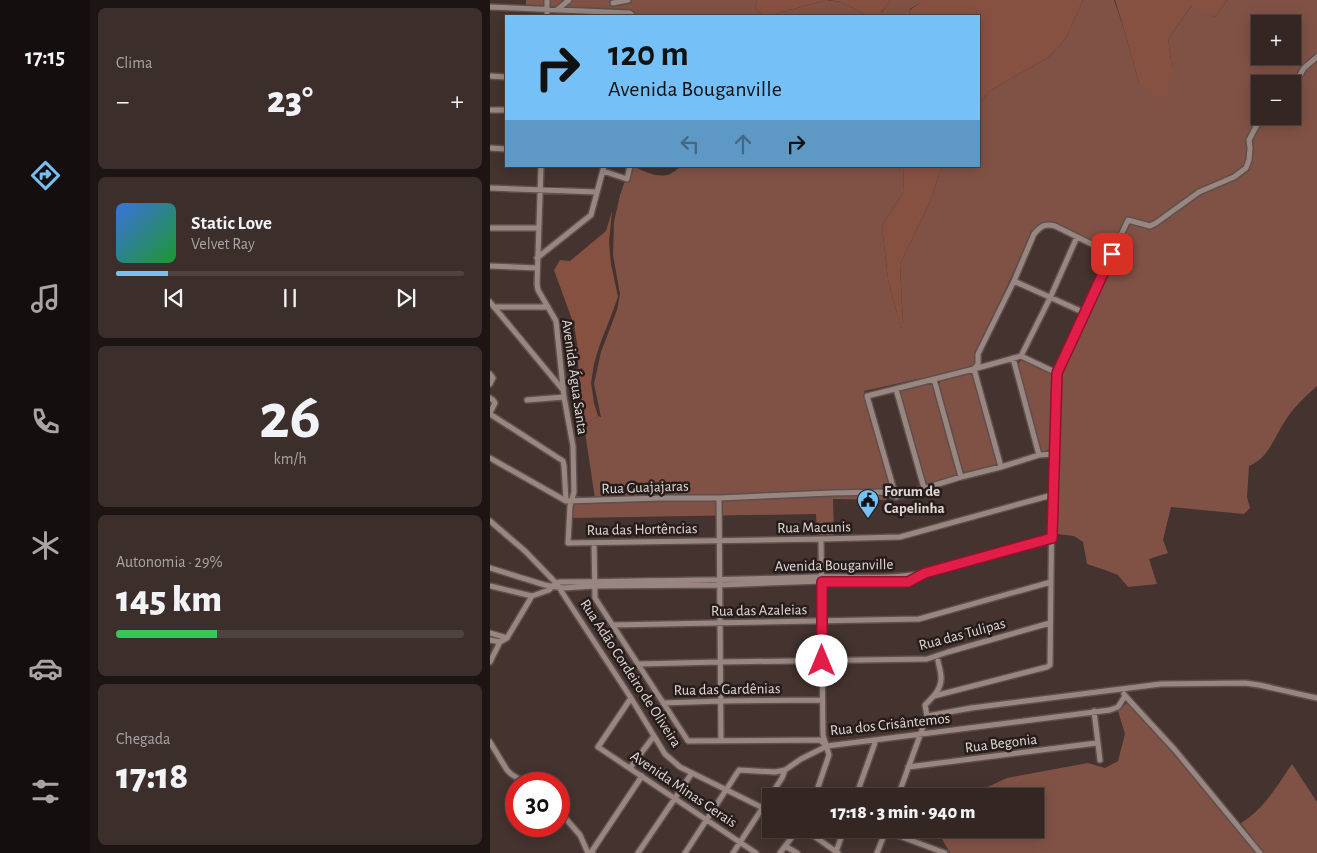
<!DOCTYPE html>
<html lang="pt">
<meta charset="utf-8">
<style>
body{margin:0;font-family:"Alegreya Sans",sans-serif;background:#3b2e2b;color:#f1f3f6;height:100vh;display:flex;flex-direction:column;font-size:19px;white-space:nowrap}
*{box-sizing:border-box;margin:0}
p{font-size:16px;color:#a9a5a6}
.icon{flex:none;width:28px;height:28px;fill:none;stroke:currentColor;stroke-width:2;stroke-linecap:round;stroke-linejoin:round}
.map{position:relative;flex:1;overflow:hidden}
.details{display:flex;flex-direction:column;gap:8px;padding:8px;background:#1c1513;width:400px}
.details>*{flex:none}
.hud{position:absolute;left:15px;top:15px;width:475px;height:152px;border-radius:0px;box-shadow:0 2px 12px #0003,0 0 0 1px #4e4341;background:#75c0f6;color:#111;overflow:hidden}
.controls{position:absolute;left:761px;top:15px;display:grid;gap:10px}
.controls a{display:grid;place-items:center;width:50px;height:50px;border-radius:0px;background:#332623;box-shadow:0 2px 12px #0003,0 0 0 1px #4e4341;font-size:25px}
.speed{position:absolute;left:15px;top:772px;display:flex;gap:10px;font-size:25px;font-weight:700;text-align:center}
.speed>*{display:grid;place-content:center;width:65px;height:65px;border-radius:50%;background:#332623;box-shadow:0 2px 12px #0003,0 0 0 1px #4e4341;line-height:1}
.speed .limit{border:8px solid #d22;background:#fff;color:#111}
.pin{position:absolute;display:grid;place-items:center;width:42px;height:42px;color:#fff;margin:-21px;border-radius:10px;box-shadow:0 2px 8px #0006}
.me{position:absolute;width:55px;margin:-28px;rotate:0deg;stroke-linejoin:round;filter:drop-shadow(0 0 4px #0008)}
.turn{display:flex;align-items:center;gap:18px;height:105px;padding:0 20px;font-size:22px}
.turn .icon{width:65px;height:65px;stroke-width:2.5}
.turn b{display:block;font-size:35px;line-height:42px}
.lanes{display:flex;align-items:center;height:48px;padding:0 20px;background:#0003;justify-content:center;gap:25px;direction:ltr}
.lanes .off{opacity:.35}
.big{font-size:38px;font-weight:800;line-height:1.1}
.details .card{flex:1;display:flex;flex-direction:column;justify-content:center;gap:8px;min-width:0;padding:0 18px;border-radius:8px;background:#3b2e2b}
.details .dial{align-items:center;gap:0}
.dial b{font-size:65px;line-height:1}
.song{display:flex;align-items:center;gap:15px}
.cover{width:60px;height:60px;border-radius:8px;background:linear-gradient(135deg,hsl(220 70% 55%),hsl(130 70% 35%))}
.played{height:5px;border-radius:2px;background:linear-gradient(90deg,#75c0f6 15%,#4e4341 15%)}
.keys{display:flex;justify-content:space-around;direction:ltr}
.heat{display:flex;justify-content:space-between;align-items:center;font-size:28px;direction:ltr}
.charge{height:8px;border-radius:4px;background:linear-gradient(90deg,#34c759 29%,#4e4341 0)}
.trip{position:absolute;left:272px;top:788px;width:282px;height:50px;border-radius:0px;background:#332623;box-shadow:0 2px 12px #0003,0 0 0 1px #4e4341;font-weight:800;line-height:50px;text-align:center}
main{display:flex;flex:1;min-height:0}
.menu{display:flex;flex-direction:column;width:90px;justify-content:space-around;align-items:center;background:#140f0e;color:#a9a5a6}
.menu .icon{width:35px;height:35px}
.menu .selected{color:#75c0f6}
.menu b{font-size:22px;color:#f1f3f6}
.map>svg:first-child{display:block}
.green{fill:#805245;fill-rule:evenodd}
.forest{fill:#875142}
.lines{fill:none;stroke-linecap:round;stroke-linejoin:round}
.minor-casing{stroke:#5d4f4c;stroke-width:8}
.minor{stroke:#998680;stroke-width:5}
.route-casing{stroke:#92132f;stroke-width:12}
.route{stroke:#e11d48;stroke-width:9}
.labels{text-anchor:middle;stroke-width:5;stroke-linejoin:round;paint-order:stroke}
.street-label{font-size:15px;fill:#e1d6d3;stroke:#251d1b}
.poi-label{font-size:15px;font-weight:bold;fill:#e1d6d3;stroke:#251d1b;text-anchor:start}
</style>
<main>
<nav class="menu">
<b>17:15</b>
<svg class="icon selected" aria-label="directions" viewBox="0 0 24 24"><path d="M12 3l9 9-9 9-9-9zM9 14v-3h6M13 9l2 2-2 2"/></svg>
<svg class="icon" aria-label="music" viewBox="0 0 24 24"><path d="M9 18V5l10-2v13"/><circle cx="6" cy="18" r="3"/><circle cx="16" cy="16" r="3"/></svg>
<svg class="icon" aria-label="phone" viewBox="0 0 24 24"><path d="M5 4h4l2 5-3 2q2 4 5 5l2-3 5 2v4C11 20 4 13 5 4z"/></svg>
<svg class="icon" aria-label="climate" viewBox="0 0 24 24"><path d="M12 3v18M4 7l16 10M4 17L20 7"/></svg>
<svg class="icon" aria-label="car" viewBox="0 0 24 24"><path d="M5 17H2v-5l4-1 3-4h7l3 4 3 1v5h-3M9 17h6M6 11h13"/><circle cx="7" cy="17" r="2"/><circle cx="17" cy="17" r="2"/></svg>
<svg class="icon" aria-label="filters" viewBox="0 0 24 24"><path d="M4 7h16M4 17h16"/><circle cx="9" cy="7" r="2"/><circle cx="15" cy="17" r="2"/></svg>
</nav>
<section class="details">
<div class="card"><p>Clima</p>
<div class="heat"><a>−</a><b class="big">23°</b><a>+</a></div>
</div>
<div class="card">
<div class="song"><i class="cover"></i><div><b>Static Love</b><p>Velvet Ray</p></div></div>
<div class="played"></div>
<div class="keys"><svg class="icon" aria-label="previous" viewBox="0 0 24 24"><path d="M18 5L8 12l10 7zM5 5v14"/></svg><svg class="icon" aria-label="pause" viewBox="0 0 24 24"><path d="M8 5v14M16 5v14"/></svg><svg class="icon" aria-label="next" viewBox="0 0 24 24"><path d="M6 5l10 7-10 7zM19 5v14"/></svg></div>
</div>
<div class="card dial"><b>26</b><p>km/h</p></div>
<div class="card"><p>Autonomia · 29%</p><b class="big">145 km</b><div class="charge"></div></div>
<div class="card"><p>Chegada</p><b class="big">17:18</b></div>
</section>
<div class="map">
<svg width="827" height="853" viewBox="0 0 827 853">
<rect width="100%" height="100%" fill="#44332f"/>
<!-- green -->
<path class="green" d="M36 0H267L265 9 274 16H101L97 10 36 5Z
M336 0 351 2 379 16H278Z
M400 0H431V2L420 9 419 16H383L393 11Z
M593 0H624L634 29 649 83 682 68 678 39 703 4 725 17 737 0H827V386C816 396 805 406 797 418 784 436 781 456 759 466L757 497 760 508 754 514 681 507 673 540 678 553 659 559 667 584 638 587 628 575 615 570 597 564 593 542 584 536 567 534 564 532 569 374 642 219 638 217 623 247 620 249 560 221 551 223 543 230 486 353 485 363 482 367 374 391 402 491 396 500 343 499 344 536H327L326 514 81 518 82 506 87 496 105 499 94 425 108 416 111 417 104 384 111 352 127 310 130 294 123 255 124 222 130 195 138 172 143 166C153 171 169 179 180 174 184 172 187 169 191 166H414L413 193 392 226 398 279 411 328 413 327 410 264 439 204 452 166H489V104L499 91 559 57 576 38ZM770 24H802V56H770ZM770 84H802V116H770Z
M531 360H533L562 373 564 377 561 447 560 449 554 452H552L550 448 527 365Z
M478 373 484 376 507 463 504 467 476 473 473 471 449 384 451 380 454 379Z
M441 382 443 384 468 474 467 476 438 484 434 482 410 393 413 389Z
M638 702 701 774 766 853H460L452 839 453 829H546V796H478L517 778 598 763 615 768 628 761 635 734 628 711Z
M802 764 827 802V853H773L751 823C774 809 787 786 802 764Z"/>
<!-- forest -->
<path class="forest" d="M267 0H336L278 16H274L265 9Z
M339 0H400C395 9 390 16 379 16L351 2Z
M431 0H593L576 38 559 57 499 91 489 104V16H419L420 10 431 2Z
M625 0H737L725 17 702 5 678 39 682 68 676 96 671 100 649 83 634 29Z
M414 166H452L439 204 410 264 413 327 411 328 398 279 392 226 413 193Z
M122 211 119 242 121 264 128 297 121 316 110 344 104 364 101 383 104 403 108 416 94 425 90 395 87 343 84 325 64 270 70 260 80 261 116 231Z"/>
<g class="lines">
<!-- minor casing -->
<g class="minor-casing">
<path id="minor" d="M123 3 138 0
M0 7 140 13 143 16
M67 10 79 0
M57 16V0
M0 76 16 77
M802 89 814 68 827 57
M0 110H16
M0 148 16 149
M51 166 47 284 48 290 66 321 74 397 83 446 84 492 80 506 78 543 331 539 410 537 562 495
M113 171 137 179 140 166
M0 188 107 192
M0 228H48
M47 258 101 215 114 166
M0 266 47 268
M524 281 595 313
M0 302 73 390
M4 307H58
M531 356 560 298 587 237
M523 358 549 455
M0 374 3 378 0 384
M444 379 471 477
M406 389 434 488
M0 398 3 400 5 403 0 413
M37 400 74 397
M0 414 73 461 74 466 76 501
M0 458 76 501 171 498H229L341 493 393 492 406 497 471 477 511 467 549 455 564 454
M511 467 484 369 488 364V354L524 281 544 234C551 226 555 223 565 226L622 254
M406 497 377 396 484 369 531 356 567 373
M229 498 231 740
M0 521 35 551 66 583 141 698 175 754 190 767 281 812
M104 543 105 598 198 741 330 740 337 746 620 710 628 707 635 696
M0 568 55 585 73 588 105 586 229 585 332 581 418 582 428 577
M66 583 69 582C154 581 239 580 324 577 361 576 399 580 435 573L561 538
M0 586 42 596
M123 625 429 619 561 582
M0 633 17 638
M0 640 10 642
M0 662 10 642 17 638 42 596 59 590 64 585
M149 664 230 662 437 659 458 652 560 623
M634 694 639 700 685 750 770 853
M444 696 557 667 560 665 562 495 567 373 638 220 660 226 666 223 709 192 744 177 756 168 759 160 760 148 759 140 768 123 775 116
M141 698 108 747 266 853
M173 703 231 701 332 700
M604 711 610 760
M437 716 481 708 671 684 755 683 769 685 827 698
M0 742 17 770 21 774 37 784
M418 767 607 743
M140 768 164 736
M325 796 339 755 333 735 331 539
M366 796 386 740
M408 796 437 716 435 705C442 698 452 689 451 677 451 672 449 666 448 661
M69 811 90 835 98 853
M314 829 348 853
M396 831 455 853
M295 846 307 853
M346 852 354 829
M103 853 102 851 152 776
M148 853 202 773
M195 853 249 770 285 772 295 770 311 759 337 746
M243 853 292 778 295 770
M290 853 308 829
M387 853 396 830"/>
</g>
<!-- minor -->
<use href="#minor" class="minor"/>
</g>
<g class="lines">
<!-- route casing -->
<g class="route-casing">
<path id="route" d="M332 661V582H418L435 573 562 538 567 373 622 254"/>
</g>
<!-- route -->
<use href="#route" class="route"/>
</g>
<!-- icons -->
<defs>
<g id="civic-pin" transform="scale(1.125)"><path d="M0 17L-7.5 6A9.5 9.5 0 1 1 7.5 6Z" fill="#75c0f6" stroke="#251d1b"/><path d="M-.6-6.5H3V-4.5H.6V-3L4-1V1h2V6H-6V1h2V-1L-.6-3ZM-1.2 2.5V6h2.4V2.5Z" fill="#111"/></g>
</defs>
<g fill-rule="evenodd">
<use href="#civic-pin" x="378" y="500"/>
</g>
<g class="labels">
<!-- street labels -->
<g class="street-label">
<text transform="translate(85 377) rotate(82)" y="5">Avenida Água Santa</text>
<text transform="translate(155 487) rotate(-2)" y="5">Rua Guajajaras</text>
<text transform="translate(324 527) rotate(-1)" y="5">Rua Macunis</text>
<text transform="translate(152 529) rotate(-1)" y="5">Rua das Hortências</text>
<text transform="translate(344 565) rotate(-1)" y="5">Avenida Bouganville</text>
<text transform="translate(269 610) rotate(-1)" y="5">Rua das Azaleias</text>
<text transform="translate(472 634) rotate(-15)" y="5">Rua das Tulipas</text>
<text transform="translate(141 673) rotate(57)" y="5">Rua Adão Cordeiro de Oliveira</text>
<text transform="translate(237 689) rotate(-1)" y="5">Rua das Gardênias</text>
<text transform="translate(400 724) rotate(-6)" y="5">Rua dos Crisântemos</text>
<text transform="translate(511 743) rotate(-7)" y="5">Rua Begonia</text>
<text transform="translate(194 789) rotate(34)" y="5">Avenida Minas Gerais</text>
</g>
<!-- poi labels -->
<g class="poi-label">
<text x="394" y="496">Forum de<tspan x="394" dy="17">Capelinha</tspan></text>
</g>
</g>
</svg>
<div class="controls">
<a>+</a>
<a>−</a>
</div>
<div class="speed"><div class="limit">30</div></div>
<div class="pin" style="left:622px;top:254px;background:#d93025"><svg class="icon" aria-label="arrive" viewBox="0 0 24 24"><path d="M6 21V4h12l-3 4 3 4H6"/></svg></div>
<svg class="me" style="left:332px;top:661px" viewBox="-20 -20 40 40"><circle r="19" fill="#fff"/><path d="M0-13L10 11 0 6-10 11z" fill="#e11d48"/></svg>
<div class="trip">17:18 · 3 min · 940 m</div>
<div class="hud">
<div class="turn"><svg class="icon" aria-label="right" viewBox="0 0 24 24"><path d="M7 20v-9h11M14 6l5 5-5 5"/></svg><div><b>120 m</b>Avenida Bouganville</div></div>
<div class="lanes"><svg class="icon off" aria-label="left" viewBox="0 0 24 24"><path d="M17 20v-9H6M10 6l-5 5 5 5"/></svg><svg class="icon off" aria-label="ahead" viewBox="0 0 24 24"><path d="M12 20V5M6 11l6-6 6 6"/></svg><svg class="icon" aria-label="right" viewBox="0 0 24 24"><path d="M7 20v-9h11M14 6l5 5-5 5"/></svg></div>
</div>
</div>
</main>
